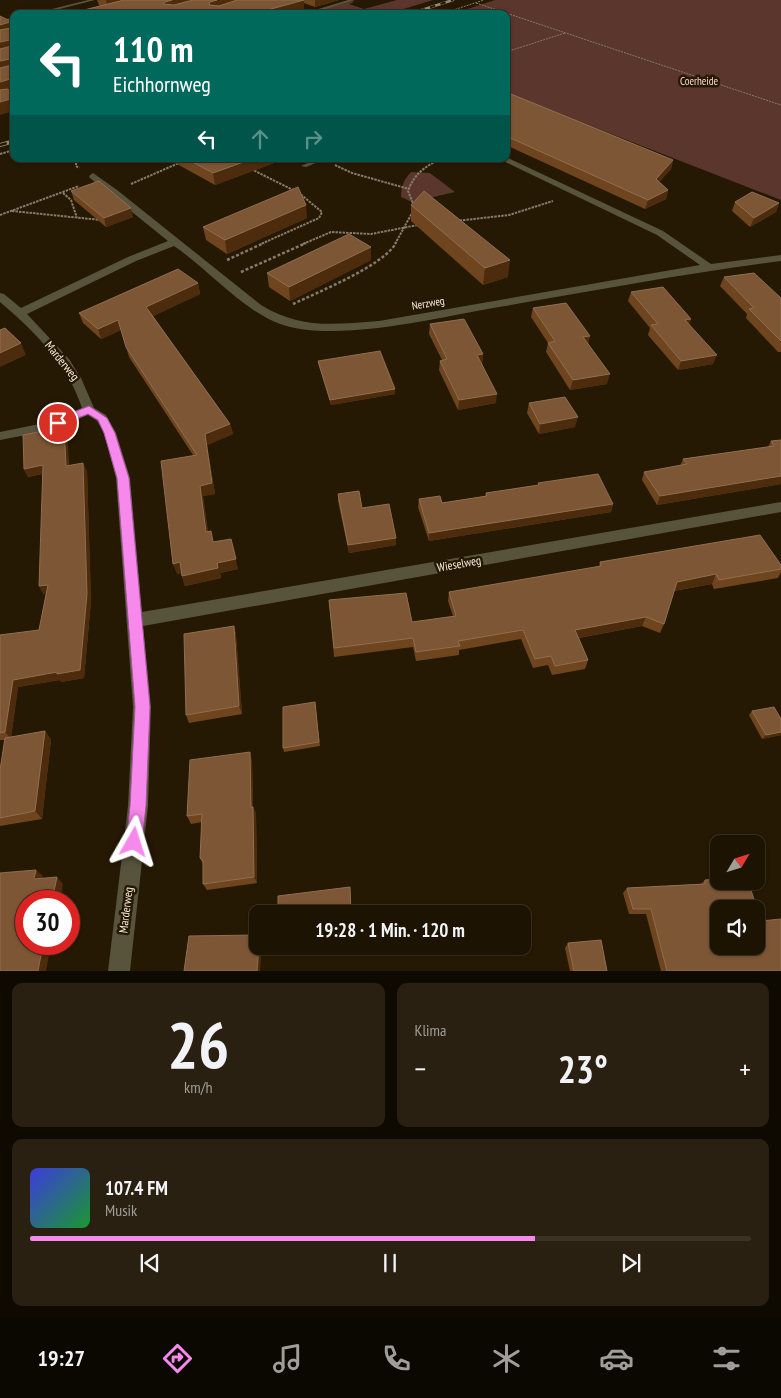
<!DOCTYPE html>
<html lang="de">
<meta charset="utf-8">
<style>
body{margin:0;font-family:"PT Sans Narrow",sans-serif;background:#292011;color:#f1f3f6;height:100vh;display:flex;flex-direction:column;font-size:19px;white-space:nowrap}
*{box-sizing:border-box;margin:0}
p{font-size:16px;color:#a09e99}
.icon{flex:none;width:28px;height:28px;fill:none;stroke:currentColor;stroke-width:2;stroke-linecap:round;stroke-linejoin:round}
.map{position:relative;height:971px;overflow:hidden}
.side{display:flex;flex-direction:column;gap:12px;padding:12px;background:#0f0a01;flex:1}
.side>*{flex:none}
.guide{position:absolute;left:10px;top:10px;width:500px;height:152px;border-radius:10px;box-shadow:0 1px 4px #0004,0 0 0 1px #3a3224;background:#00695c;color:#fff;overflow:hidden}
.needle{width:32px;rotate:52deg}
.buttons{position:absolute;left:710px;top:835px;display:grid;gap:10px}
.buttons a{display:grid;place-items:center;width:55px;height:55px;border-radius:10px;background:#1c1302;box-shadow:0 1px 4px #0004,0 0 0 1px #3a3224;font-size:25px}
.speed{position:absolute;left:15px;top:890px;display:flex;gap:10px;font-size:25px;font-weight:700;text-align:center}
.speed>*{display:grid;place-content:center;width:65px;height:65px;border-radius:50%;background:#1c1302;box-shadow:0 1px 4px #0004,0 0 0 1px #3a3224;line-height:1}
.speed .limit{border:8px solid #d22;background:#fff;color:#111}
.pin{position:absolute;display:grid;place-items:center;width:42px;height:42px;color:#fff;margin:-21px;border:2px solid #fff;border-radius:50%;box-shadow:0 1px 5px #0007}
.me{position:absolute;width:55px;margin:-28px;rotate:6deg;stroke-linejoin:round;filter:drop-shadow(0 0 4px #0008)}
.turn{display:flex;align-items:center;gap:18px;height:105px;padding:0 20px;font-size:22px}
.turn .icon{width:65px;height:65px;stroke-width:2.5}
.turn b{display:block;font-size:35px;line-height:42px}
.lanes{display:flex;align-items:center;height:48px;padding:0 20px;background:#0003;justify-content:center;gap:25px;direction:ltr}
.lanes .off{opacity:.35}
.big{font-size:38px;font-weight:600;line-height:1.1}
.side .tile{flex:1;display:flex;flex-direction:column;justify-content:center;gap:8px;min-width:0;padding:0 18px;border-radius:10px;background:#292011}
.side .dial{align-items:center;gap:0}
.dial b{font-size:65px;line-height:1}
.song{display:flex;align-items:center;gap:15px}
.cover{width:60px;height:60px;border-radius:8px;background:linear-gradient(135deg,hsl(240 70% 55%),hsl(130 70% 35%))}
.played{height:5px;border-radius:2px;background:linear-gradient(90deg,#f788ec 70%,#3a3224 70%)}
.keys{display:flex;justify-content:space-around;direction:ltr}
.heat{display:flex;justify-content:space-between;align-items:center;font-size:28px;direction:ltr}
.side .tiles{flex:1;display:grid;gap:12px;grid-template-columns:1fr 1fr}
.tile:last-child{grid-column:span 2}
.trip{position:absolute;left:249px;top:905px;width:282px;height:50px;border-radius:10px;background:#1c1302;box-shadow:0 1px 4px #0004,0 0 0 1px #3a3224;font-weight:600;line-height:50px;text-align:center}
.tab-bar{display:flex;height:80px;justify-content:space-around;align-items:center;background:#0b0801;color:#a09e99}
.tab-bar .icon{width:35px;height:35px}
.tab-bar .current{color:#f788ec}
.tab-bar b{font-size:22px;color:#f1f3f6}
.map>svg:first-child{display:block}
.green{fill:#5a362c}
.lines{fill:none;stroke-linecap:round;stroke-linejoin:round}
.path-far2{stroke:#867b69;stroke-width:1;stroke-dasharray:2 1;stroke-linecap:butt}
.path-far1{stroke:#867b69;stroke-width:2;stroke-dasharray:2.5 1;stroke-linecap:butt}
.path{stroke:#867b69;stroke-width:2.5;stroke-dasharray:3 2;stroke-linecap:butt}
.service{fill:#58543c;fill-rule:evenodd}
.minor{fill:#58543c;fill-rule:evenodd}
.rail-far1-casing{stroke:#968b79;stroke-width:2.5}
.rail-casing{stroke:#968b79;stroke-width:4}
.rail-far1{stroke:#261903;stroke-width:2;stroke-dasharray:5.5;stroke-linecap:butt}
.rail{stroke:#261903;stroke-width:2.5;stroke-dasharray:7;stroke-linecap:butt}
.wall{fill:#6f4520}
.shaded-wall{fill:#4c2c0c}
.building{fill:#7d5635;stroke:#906e4f;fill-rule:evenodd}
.route{fill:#f788ec;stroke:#a15899}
.labels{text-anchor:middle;stroke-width:5;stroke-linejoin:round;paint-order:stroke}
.far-park-label{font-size:11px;fill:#fcd6cc;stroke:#261903}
.far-street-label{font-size:11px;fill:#f4ebdd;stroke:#261903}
.street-label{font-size:12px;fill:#f4ebdd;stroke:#261903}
</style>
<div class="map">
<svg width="781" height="971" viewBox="0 0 781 971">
<rect width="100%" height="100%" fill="#261903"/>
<!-- green -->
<path class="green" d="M397 0H433L387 14H336L324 9 352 1 354 2 349 4 364 9Z
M495 0H781V200L506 93V14H452Z
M411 172 430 173 455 192 412 202 401 197C401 187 404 179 411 172Z"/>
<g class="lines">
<!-- path-far2 -->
<path class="path-far2" d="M476 3 781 105
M441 14 484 0
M506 52 565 33"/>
<!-- path-far1 -->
<path class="path-far1" d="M0 154 14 150
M76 159V166L79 168
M335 165 352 173 409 189
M251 169 299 193 322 212 319 218 261 244
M131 184 188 159
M63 193 71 200 77 218
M414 206 408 191C414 174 426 165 442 159
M12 211 101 220
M0 215 79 186
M456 221 509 215 553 201
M303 244 331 232 371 234 418 225
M395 244 412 213"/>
<!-- path -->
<path class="path" d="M227 260 264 243
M241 272 306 243
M293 304C318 292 383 266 396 243"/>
<!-- service -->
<path class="service" d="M88 0H95L40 14H32Z
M348 0H355L310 14H302Z
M14 17V19L0 23V21Z
M317 159H325L306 167 301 166Z"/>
<!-- minor -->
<path class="minor" d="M506 157 663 231 711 264 781 255V261C688 273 597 290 505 306 443 316 338 344 280 324 242 310 208 269 174 246L136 261 27 314 69 359 81 378 94 408 106 415 116 433 130 478 142 612 781 502V512L143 626 151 707 148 806 130 971H108L128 806 133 707 116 478 104 433 97 421 88 415 52 430 0 440V432L44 423 82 408C68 364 34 331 0 302V293L4 294 21 308 128 257 168 241 90 178 89 176 93 173 117 190 261 305C302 330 334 324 379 321L700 265 657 235 499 159Z"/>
<!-- rail-far1 casing -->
<g class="rail-far1-casing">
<path id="rail-far1" d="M409 14 453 0"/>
</g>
<!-- rail casing -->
<g class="rail-casing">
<path id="rail" d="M0 145 14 141"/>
</g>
<!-- rail-far1 -->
<use href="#rail-far1" class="rail-far1"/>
<!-- rail -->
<use href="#rail" class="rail"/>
</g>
<!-- wall -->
<path class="wall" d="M97 0H339L315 7 304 3V10L292 14H68L100 6 99 5Z
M506 92 673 160 671 169 659 182 668 190 666 199 645 209 506 145Z
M168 159H285L215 185Z
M71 191 133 217 106 227 74 200Z
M735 202 779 203 776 212 750 227 732 211Z
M411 205 508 277 483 285 411 221Z
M307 218 227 254 206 240 203 227Z
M371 247V260L290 301 269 287 267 273Z
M724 277 781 298V352H778L746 318 747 314 720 286Z
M198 283 200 294 153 316 230 424 233 434 207 445 215 494 203 496 208 532 213 542 238 569 220 573 221 578 185 586 181 573 177 574 193 455 129 357 121 330 101 339 83 323 79 313Z
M631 292 691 319 689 324 713 364 678 370 648 335 650 328 628 301Z
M533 308 590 336 588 343 607 384 570 390 546 352 548 343 531 317Z
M430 324 483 354 482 363 496 403 458 410 439 370 440 361 442 360 429 334Z
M318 361 395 389V394L331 405 319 366Z
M529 403 575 427 539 434 527 413Z
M67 435 69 466 87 471 91 601 84 678 61 682 60 680 18 687 11 737 45 731 51 740 42 819 0 826V770L5 740H0V635L39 630 46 593 43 594 42 474 28 477 24 469Z
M781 440V484L657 505 642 480 644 472 680 466 683 459 768 447 771 441Z
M538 483 613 504 611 512 429 541 418 507 419 499 442 503 485 496 486 493 538 485Z
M338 494 362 508 396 538V545L349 553 338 501Z
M600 562 781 565V572L778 578 714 589 712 584 674 591 664 624 660 633 642 626 579 638 588 660 585 669 552 675 548 665 533 668 521 639 459 650V655L416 661 413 647 334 657 329 600 412 622 453 616 448 601 449 592 599 567Z
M234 626 236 635 242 714 189 723 186 715Z
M315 702 320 746 284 752 283 748Z
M752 711 781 719V735L762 739 749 715Z
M252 760 253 807 256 814 257 883 207 890 203 884V864L200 858 202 822 191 824 187 816Z
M705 880 761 921 781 971H661L646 914H629L623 893 627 888 701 884Z
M568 943 607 971H570L565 948Z"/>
<!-- shaded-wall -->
<path class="shaded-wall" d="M106 0H145L108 10Z
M172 0H210L165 14 163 4 165 2Z
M217 0H254L211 12 209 5 210 2Z
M304 0V10L292 14H253Z
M315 0H339L315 7Z
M10 22 14 33 0 36V25Z
M10 40 14 51 0 54V42Z
M10 59 14 70 0 73V61Z
M14 78V91L2 94 0 97V82Z
M14 98V111L0 115V102Z
M252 159H285L215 185 213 173Z
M673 160 671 169 654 188 656 179Z
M668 190 666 199 645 209 648 200Z
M779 203 776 212 750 227 754 218Z
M306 205 307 218 227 254 225 240Z
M131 208 133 217 106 227 104 218Z
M371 247V260L290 301 289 287Z
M510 260 508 277 483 285 485 268Z
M198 283 200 294 149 318 146 307Z
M691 319 688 328 685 320Z
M118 320 121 330 101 339 98 329Z
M590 336 588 345 583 337Z
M21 343 26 355 0 367V353Z
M483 354 482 363 476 364 477 355Z
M717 355 713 364 678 370 681 361Z
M610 374 607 384 570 390 573 380Z
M395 389V394L331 405 330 400Z
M497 394 496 403 458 410 459 400Z
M578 417 575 427 539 434 540 424Z
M230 424 233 434 207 445 215 494 203 496 209 542 206 532 200 486 205 434Z
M64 427 67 435 69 474 66 466Z
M83 463 87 471 91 601 84 678 61 682 60 680 18 687 11 739 5 732 13 680 57 672Z
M43 465 46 473 28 477 24 469Z
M781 476V484L657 505 660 496Z
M613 504 611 512 429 541V533Z
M396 538V545L349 553 348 545Z
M231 539 238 569 220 573 221 578 185 586 182 576 217 563Z
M180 562 183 572 177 574 173 564Z
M716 574 712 584 672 591 677 582Z
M48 585 52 592 43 594 39 586Z
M646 617 642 626 572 639 575 630Z
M234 626 236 635 242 714 239 706Z
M45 731 51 740 42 819 35 811Z
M781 732V735L762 739 766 735Z
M250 752 252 760 253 807 256 814 257 883 254 877 251 807Z
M36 870 43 876 41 885 34 879Z
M57 877 63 884 60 901H52Z
M43 944H51L46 971H38Z
M259 946H262L260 971H257Z"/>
<!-- building -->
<path class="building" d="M124 0H172L165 2 163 4 174 5 193 0H217L210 2 209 5 219 6 237 0H304L253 14H68Z
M0 16 14 23V78L0 82V68L12 65V61L10 59 0 61V49L12 46V42L10 40 0 42V30L11 28 12 24 10 22 0 25Z
M7 89 14 93V98L0 102V90Z
M506 92 673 160 656 179 668 190 648 200 506 136Z
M187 159H252L213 173Z
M99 181 131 208 104 218 71 191Z
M298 187 306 205 225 240 203 227Z
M424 191 510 260 485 268 411 205Z
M752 192 779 203 754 218 735 202Z
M349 234 371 247 289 287 267 273Z
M178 269 198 283 146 307 230 424 205 434 212 483 200 486 206 532 211 531 213 542 231 539 236 559 217 563 218 568 182 576 180 562 173 564 161 461 197 455 126 347 118 320 98 329 79 313Z
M754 273 781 298V341L749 309 754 308 724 277Z
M663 287 691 319 685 320 717 355 681 361 651 325 658 324 631 292Z
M566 303 590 336 583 337 610 374 573 380 548 343 555 341 533 308Z
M464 319 483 354 477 355 497 394 459 400 440 361 447 359 430 324Z
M5 328 21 343 0 353V330Z
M380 351 395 389 330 400 318 361Z
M565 397 578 417 540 424 529 403Z
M64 427 66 466 83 463 87 594 80 670 57 674V672L13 680 5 732 0 733V635L39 630 48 585 39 586 43 465 24 469 23 435Z
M781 440V476L660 496 644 472 687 464 683 459 774 446 771 441Z
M598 474 613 504 429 533 419 499 440 496 442 503 487 496 486 493 539 485 538 483Z
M359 491 362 508 389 504 396 538 348 545 338 494Z
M760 535 781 565V569L719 580 716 574 677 582 664 624 646 617 575 630 588 660 555 666 551 656 535 659 523 630 458 641 460 646 416 652 413 638 334 648 329 600 406 593 412 622 456 616 449 592 601 566 600 562Z
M234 626 239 706 186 715 184 634Z
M315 702 319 742 283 748V707Z
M774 707 781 719V732L766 735 752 711Z
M45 731 35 811 0 818V770L5 738Z
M250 752 251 807H253L254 877 203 884V861L200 858 202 814 187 816 190 760Z
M36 870 34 879 57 877 52 901H26V944H43L38 971H0V873Z
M719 879V881H748L761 921 781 919V971H667L651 909H633L627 888 705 884V880ZM719 909H756V946H719Z
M350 887 351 914H278V896Z
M258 935V946H259L257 971H184L189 936Z
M601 940 607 971H574L568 943Z"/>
<!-- route -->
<path class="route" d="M89 406 107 418 115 433 129 478 150 707 146 806 142 842 140 848 134 850 128 848 126 842 130 806 135 707 117 478 104 433 98 420 88 414 58 426 53 423 54 420Z"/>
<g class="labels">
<!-- far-park labels -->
<g class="far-park-label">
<text x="699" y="85">Coerheide</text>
</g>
<!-- far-street labels -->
<g class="far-street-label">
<text transform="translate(428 303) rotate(-10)" y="4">Nerzweg</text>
</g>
<!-- street labels -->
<g class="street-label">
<text transform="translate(62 361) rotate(51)" y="4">Marderweg</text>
<text transform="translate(459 564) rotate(-10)" y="4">Wieselweg</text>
<text transform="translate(126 910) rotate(-83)" y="4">Marderweg</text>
</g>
</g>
</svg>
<div class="buttons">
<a><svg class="needle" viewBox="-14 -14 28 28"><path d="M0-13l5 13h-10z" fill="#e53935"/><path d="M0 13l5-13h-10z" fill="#a09e99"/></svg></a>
<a><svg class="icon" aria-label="sound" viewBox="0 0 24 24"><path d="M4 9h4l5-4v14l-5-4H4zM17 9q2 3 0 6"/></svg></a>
</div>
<div class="speed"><div class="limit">30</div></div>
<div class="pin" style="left:58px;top:423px;background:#d93025"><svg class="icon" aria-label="arrive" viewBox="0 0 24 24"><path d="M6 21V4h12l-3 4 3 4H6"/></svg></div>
<svg class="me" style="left:134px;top:842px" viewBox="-20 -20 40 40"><path d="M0-17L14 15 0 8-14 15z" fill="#f788ec" stroke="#fff" stroke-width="4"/></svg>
<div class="trip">19:28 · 1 Min. · 120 m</div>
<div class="guide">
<div class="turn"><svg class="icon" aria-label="left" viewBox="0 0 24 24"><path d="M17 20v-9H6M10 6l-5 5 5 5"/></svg><div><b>110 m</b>Eichhornweg</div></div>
<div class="lanes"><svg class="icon" aria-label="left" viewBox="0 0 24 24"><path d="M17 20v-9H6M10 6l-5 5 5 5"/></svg><svg class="icon off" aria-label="ahead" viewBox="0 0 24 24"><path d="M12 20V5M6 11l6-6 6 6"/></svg><svg class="icon off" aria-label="right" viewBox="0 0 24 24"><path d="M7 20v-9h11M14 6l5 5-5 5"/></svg></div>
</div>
</div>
<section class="side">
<div class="tiles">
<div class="tile dial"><b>26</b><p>km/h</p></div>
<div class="tile"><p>Klima</p>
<div class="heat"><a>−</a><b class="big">23°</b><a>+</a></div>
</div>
<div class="tile">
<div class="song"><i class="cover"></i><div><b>107.4 FM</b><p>Musik</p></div></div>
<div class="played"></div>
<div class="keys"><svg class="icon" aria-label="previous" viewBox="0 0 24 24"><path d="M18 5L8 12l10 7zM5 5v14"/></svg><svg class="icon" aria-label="pause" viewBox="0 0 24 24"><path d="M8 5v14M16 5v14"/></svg><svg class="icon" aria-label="next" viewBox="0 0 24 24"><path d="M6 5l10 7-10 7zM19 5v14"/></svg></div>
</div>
</div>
</section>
<nav class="tab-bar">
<b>19:27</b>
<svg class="icon current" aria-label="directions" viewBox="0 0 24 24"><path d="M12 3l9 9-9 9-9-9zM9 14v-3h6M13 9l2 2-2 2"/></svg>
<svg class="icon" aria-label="music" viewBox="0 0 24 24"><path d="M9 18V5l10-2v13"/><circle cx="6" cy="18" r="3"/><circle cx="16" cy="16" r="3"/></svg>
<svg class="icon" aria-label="phone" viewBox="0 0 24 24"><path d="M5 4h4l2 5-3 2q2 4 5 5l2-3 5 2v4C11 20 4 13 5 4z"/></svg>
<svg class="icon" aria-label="climate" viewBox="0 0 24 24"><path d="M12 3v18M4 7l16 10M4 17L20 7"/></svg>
<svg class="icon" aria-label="car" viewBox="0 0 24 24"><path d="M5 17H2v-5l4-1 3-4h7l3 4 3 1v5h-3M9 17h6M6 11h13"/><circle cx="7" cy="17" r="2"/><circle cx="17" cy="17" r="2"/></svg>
<svg class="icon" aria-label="filters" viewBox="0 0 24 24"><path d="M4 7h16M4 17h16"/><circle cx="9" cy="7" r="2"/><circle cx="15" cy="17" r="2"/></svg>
</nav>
